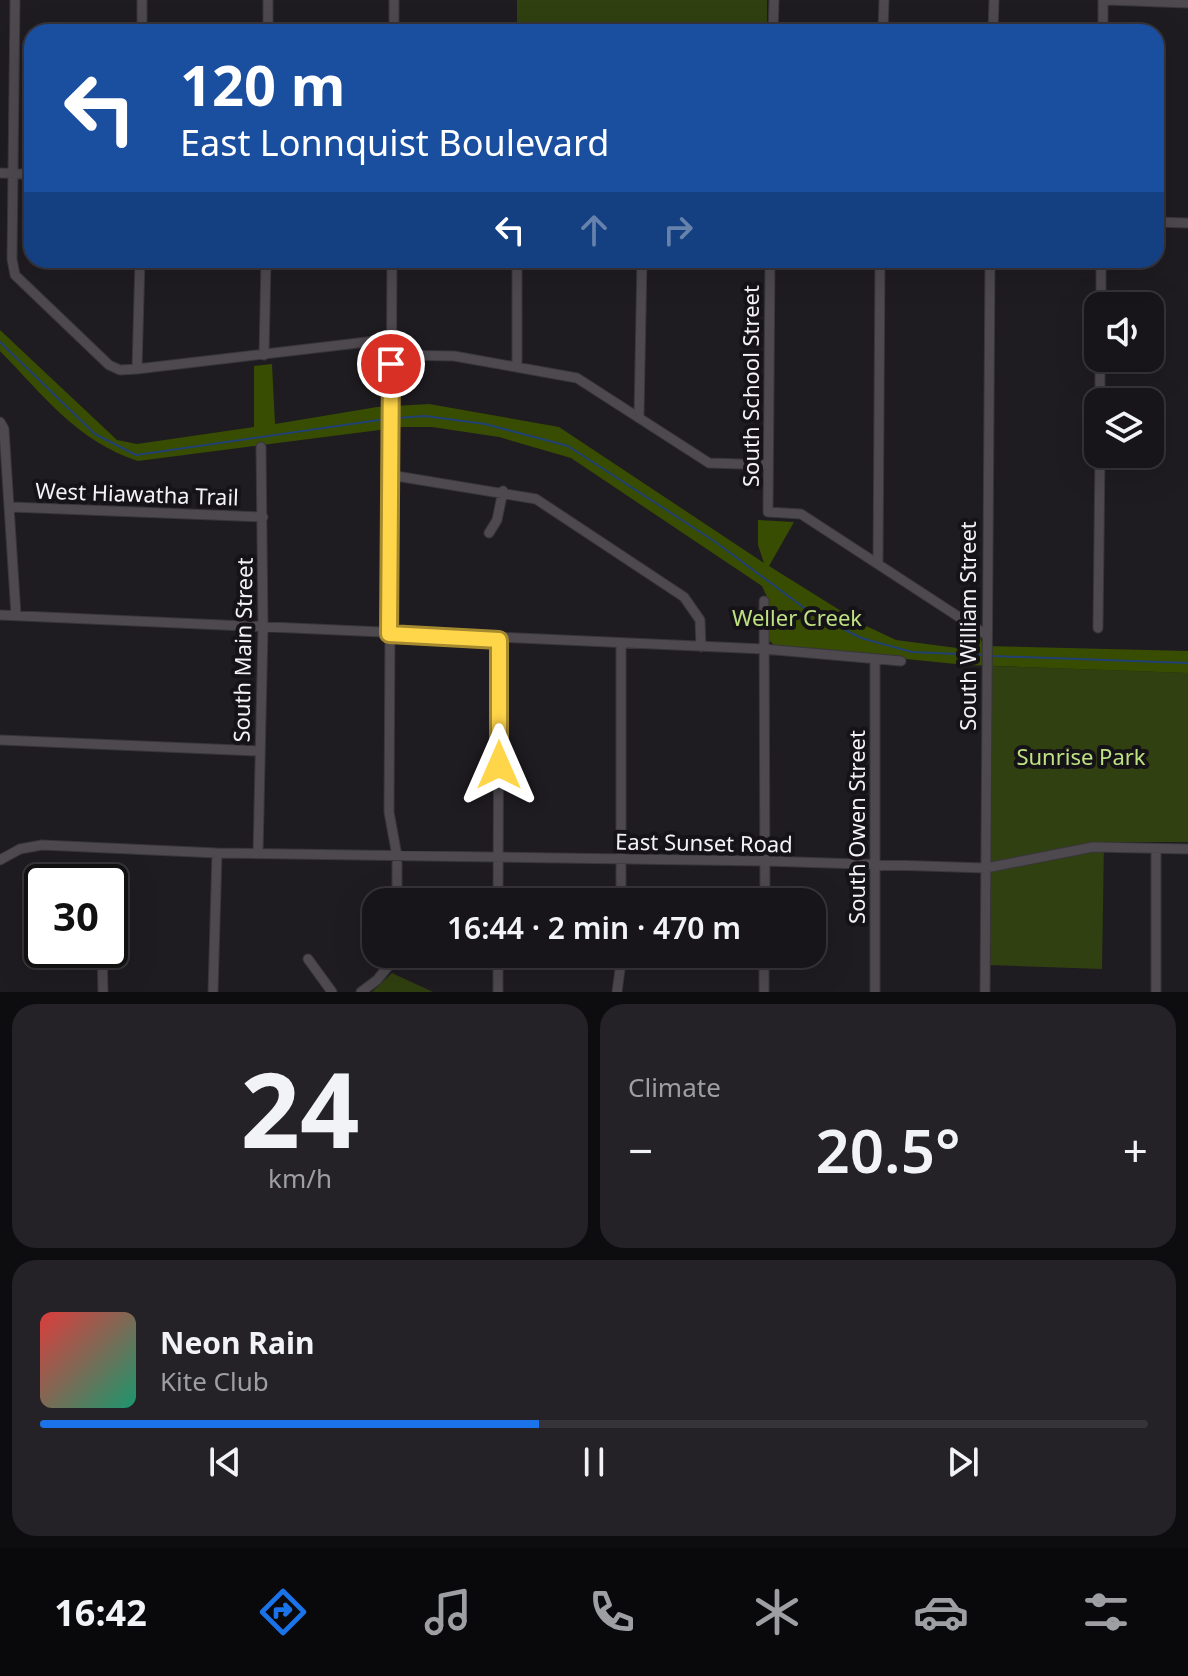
<!DOCTYPE html>
<meta charset="utf-8">
<style>
body{margin:0;font-family:"Noto Sans",sans-serif;background:#242226;color:#f1f3f6;height:100vh;display:flex;flex-direction:column;font-size:30px;white-space:nowrap}
*{box-sizing:border-box;margin:0}
p{font-size:26px;color:#9e9fa2}
.icon{flex:none;width:44px;height:44px;fill:none;stroke:currentColor;stroke-width:2;stroke-linecap:round;stroke-linejoin:round}
.map{position:relative;height:992px;overflow:hidden}
.sheet{display:flex;flex-direction:column;gap:12px;padding:12px;background:#0d0c0e;flex:1}
.sheet>*{flex:none}
.hud{position:absolute;left:24px;top:24px;width:1140px;height:244px;border-radius:24px;box-shadow:0 8px 32px #0002,0 0 0 2px #363438;background:#1a4fa0;color:#fff;overflow:hidden}
.controls{position:absolute;left:1084px;top:292px;display:grid;gap:16px}
.controls a{display:grid;place-items:center;width:80px;height:80px;border-radius:16px;background:#171519;box-shadow:0 8px 32px #0002,0 0 0 2px #363438;font-size:40px}
.speed{position:absolute;left:24px;top:864px;display:flex;gap:16px;font-size:40px;font-weight:700;text-align:center}
.speed>*{display:grid;place-content:center;width:104px;height:104px;border-radius:50%;background:#171519;box-shadow:0 8px 32px #0002,0 0 0 2px #363438;line-height:1}
.speed .limit{border:4px solid #111;border-radius:12px;background:#fff;color:#111}
.pin{position:absolute;display:grid;place-items:center;width:68px;height:68px;color:#fff;margin:-34px;border:4px solid #fff;border-radius:50%;box-shadow:0 2px 8px #0007}
.me{position:absolute;width:88px;margin:-44px;rotate:0deg;stroke-linejoin:round;filter:drop-shadow(0 0 6px #0008)}
.turn{display:flex;align-items:center;gap:28px;height:168px;padding:0 24px;font-size:36px}
.turn .icon{width:104px;height:104px;stroke-width:2.5}
.turn b{display:block;font-size:56px;line-height:68px}
.lanes{display:flex;align-items:center;height:76px;padding:0 24px;background:#0003;justify-content:center;gap:40px;direction:ltr}
.lanes .off{opacity:.35}
.big{font-size:60px;font-weight:600;line-height:1.1}
.sheet .widget{flex:1;display:flex;flex-direction:column;justify-content:center;gap:12px;min-width:0;padding:0 28px;border-radius:24px;background:#242226}
.sheet .dial{align-items:center;gap:0}
.dial b{font-size:104px;line-height:1}
.song{display:flex;align-items:center;gap:24px}
.cover{width:96px;height:96px;border-radius:12px;background:linear-gradient(135deg,hsl(0 70% 55%),hsl(160 70% 35%))}
.played{height:8px;border-radius:4px;background:linear-gradient(90deg,#1a73e8 45%,#363438 45%)}
.keys{display:flex;justify-content:space-around;direction:ltr}
.heat{display:flex;justify-content:space-between;align-items:center;font-size:44px;direction:ltr}
.sheet .tiles{flex:1;display:grid;gap:12px;grid-template-columns:1fr 1fr}
.widget:last-child{grid-column:span 2}
.trip{position:absolute;left:362px;top:888px;width:464px;height:80px;border-radius:24px;background:#171519;box-shadow:0 8px 32px #0002,0 0 0 2px #363438;font-weight:600;line-height:80px;text-align:center}
.tabs{display:flex;height:128px;justify-content:space-around;align-items:center;background:#09080a;color:#9e9fa2}
.tabs .icon{width:56px;height:56px}
.tabs .on{color:#1a73e8}
.tabs b{font-size:36px;color:#f1f3f6}
.map>svg:first-child{display:block}
.green{fill:#314010}
.forest{fill:#384d01}
.lines{fill:none;stroke-linecap:round;stroke-linejoin:round}
.stream{stroke:#214074;stroke-width:2}
.minor-casing{stroke:#38363a;stroke-width:11}
.minor{stroke:#4d494f;stroke-width:9}
.route-casing{stroke:#a68a30;stroke-width:20}
.route{stroke:#ffd54a;stroke-width:14}
.labels{text-anchor:middle;stroke-width:8;stroke-linejoin:round;paint-order:stroke}
.street-label{font-size:22px;fill:#f4f2f6;stroke:#161318}
.park-label{font-size:22px;fill:#bee182;stroke:#161318}
</style>
<div class="map">
<svg width="1188" height="992" viewBox="0 0 1188 992">
<rect width="100%" height="100%" fill="#1f1c21"/>
<!-- green -->
<path class="green" d="M517 0H767V32H517Z
M992 666 1188 673V842H1104L1102 969 990 965Z
M392 973 433 992H372Z"/>
<!-- forest -->
<path class="forest" d="M0 330 117 440 137 444 254 427V366L272 364 275 424 377 407 429 404 559 427 764 563 758 545V520L794 522 769 566 862 624 896 640 957 648 967 629 980 637 983 646 1188 651V673L966 665 775 646 768 639V599L762 586 571 458 499 437 432 427H403L138 461C77 441 44 396 0 351Z"/>
<g class="lines">
<!-- stream -->
<path class="stream" d="M0 342 95 434 136 455 386 419
M396 418 425 416 485 424 568 446 714 541 807 610 861 638 912 652 982 655
M992 656 1188 663"/>
<!-- minor casing -->
<g class="minor-casing">
<path id="minor" d="M15 0 12 259 15 275 109 365 120 370 137 369 392 339
M1106 0 1188 3
M142 32V0
M268 32V0
M394 32V0
M773 32 774 0
M883 32 884 0
M993 32 994 0
M1103 32V0
M0 173 32 174
M1156 222 1188 223
M392 260 389 812 397 856V902
M770 260 768 512 801 514 985 634
M1101 306V260
M264 355 266 260
M392 355 454 356 577 378 709 463 768 465
M517 366V260
M137 369 140 260
M1100 402V358
M639 415 642 260
M0 422 4 429 16 615
M390 475 536 499 684 597 700 620 701 647
M11 507 263 517
M489 533 497 520 503 491
M878 563 880 260
M764 601 765 902
M0 615 764 649 901 661
M1098 628 1100 454
M875 661V992
M0 740 259 751
M258 854 263 628 261 447
M0 860 20 849 42 845 217 853 765 861 986 868 1093 847 1188 849
M498 902 499 640
M621 902V645
M102 950 103 992
M308 959 332 992
M213 992 217 853
M361 992 377 980 398 954
M498 992V954
M617 992 622 954
M764 992V954
M985 992 990 260
M1156 992V849"/>
</g>
<!-- minor -->
<use href="#minor" class="minor"/>
</g>
<g class="lines">
<!-- route casing -->
<g class="route-casing">
<path id="route" d="M391 364 389 634 499 640V765"/>
</g>
<!-- route -->
<use href="#route" class="route"/>
</g>
<g class="labels">
<!-- street labels -->
<g class="street-label">
<text transform="translate(751 386) rotate(-90)" y="8">South School Street</text>
<text transform="translate(137 494) rotate(2)" y="8">West Hiawatha Trail</text>
<text transform="translate(968 626) rotate(-90)" y="8">South William Street</text>
<text transform="translate(243 650) rotate(-89)" y="8">South Main Street</text>
<text transform="translate(857 827) rotate(-90)" y="8">South Owen Street</text>
<text transform="translate(704 843) rotate(1)" y="8">East Sunset Road</text>
</g>
<!-- park labels -->
<g class="park-label">
<text x="797" y="626">Weller Creek</text>
<text x="1081" y="765">Sunrise Park</text>
</g>
</g>
</svg>
<div class="controls">
<a><svg class="icon" aria-label="sound" viewBox="0 0 24 24"><path d="M4 9h4l5-4v14l-5-4H4zM17 9q2 3 0 6"/></svg></a>
<a><svg class="icon" aria-label="layers" viewBox="0 0 24 24"><path d="M12 4l9 5-9 5-9-5zM3 14l9 5 9-5"/></svg></a>
</div>
<div class="speed"><div class="limit">30</div></div>
<div class="pin" style="left:391px;top:364px;background:#d93025"><svg class="icon" aria-label="arrive" viewBox="0 0 24 24"><path d="M6 21V4h12l-3 4 3 4H6"/></svg></div>
<svg class="me" style="left:499px;top:765px" viewBox="-20 -20 40 40"><path d="M0-17L14 15 0 8-14 15z" fill="#ffd54a" stroke="#fff" stroke-width="4"/></svg>
<div class="trip">16:44 · 2 min · 470 m</div>
<div class="hud">
<div class="turn"><svg class="icon" aria-label="left" viewBox="0 0 24 24"><path d="M17 20v-9H6M10 6l-5 5 5 5"/></svg><div><b>120 m</b>East Lonnquist Boulevard</div></div>
<div class="lanes"><svg class="icon" aria-label="left" viewBox="0 0 24 24"><path d="M17 20v-9H6M10 6l-5 5 5 5"/></svg><svg class="icon off" aria-label="ahead" viewBox="0 0 24 24"><path d="M12 20V5M6 11l6-6 6 6"/></svg><svg class="icon off" aria-label="right" viewBox="0 0 24 24"><path d="M7 20v-9h11M14 6l5 5-5 5"/></svg></div>
</div>
</div>
<section class="sheet">
<div class="tiles">
<div class="widget dial"><b>24</b><p>km/h</p></div>
<div class="widget"><p>Climate</p>
<div class="heat"><a>−</a><b class="big">20.5°</b><a>+</a></div>
</div>
<div class="widget">
<div class="song"><i class="cover"></i><div><b>Neon Rain</b><p>Kite Club</p></div></div>
<div class="played"></div>
<div class="keys"><svg class="icon" aria-label="previous" viewBox="0 0 24 24"><path d="M18 5L8 12l10 7zM5 5v14"/></svg><svg class="icon" aria-label="pause" viewBox="0 0 24 24"><path d="M8 5v14M16 5v14"/></svg><svg class="icon" aria-label="next" viewBox="0 0 24 24"><path d="M6 5l10 7-10 7zM19 5v14"/></svg></div>
</div>
</div>
</section>
<nav class="tabs">
<b>16:42</b>
<svg class="icon on" aria-label="directions" viewBox="0 0 24 24"><path d="M12 3l9 9-9 9-9-9zM9 14v-3h6M13 9l2 2-2 2"/></svg>
<svg class="icon" aria-label="music" viewBox="0 0 24 24"><path d="M9 18V5l10-2v13"/><circle cx="6" cy="18" r="3"/><circle cx="16" cy="16" r="3"/></svg>
<svg class="icon" aria-label="phone" viewBox="0 0 24 24"><path d="M5 4h4l2 5-3 2q2 4 5 5l2-3 5 2v4C11 20 4 13 5 4z"/></svg>
<svg class="icon" aria-label="climate" viewBox="0 0 24 24"><path d="M12 3v18M4 7l16 10M4 17L20 7"/></svg>
<svg class="icon" aria-label="car" viewBox="0 0 24 24"><path d="M5 17H2v-5l4-1 3-4h7l3 4 3 1v5h-3M9 17h6M6 11h13"/><circle cx="7" cy="17" r="2"/><circle cx="17" cy="17" r="2"/></svg>
<svg class="icon" aria-label="filters" viewBox="0 0 24 24"><path d="M4 7h16M4 17h16"/><circle cx="9" cy="7" r="2"/><circle cx="15" cy="17" r="2"/></svg>
</nav>
